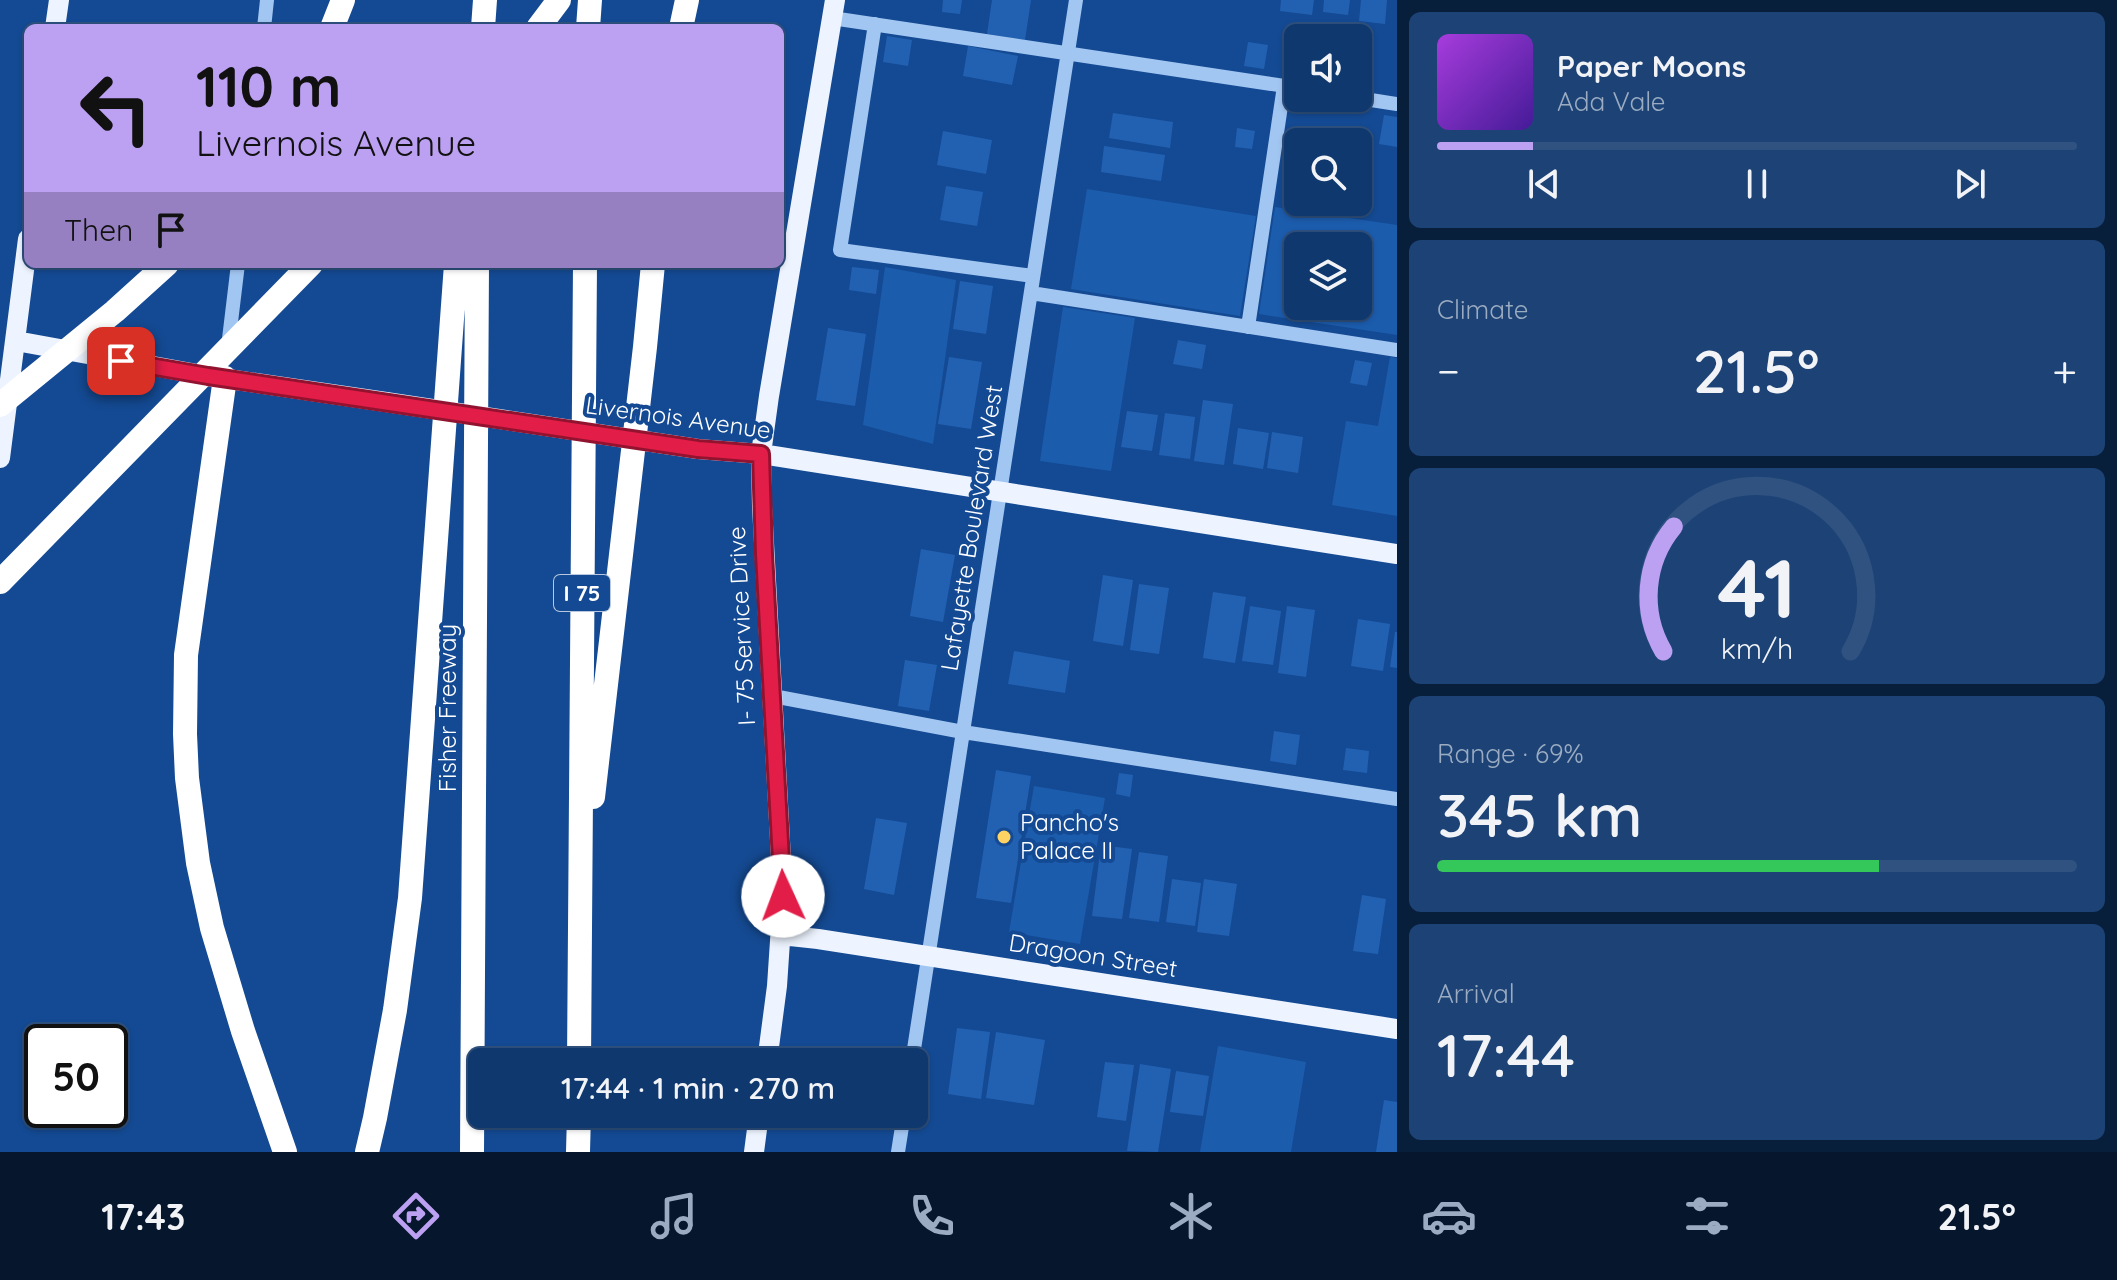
<!DOCTYPE html>
<meta charset="utf-8">
<style>
body{margin:0;font-family:Quicksand,sans-serif;background:#1d4376;color:#f1f3f6;height:100vh;display:flex;flex-direction:column;font-size:30px;white-space:nowrap}
*{box-sizing:border-box;margin:0}
p{font-size:26px;color:#9bacc2}
.icon{flex:none;width:44px;height:44px;fill:none;stroke:currentColor;stroke-width:2;stroke-linecap:round;stroke-linejoin:round}
.map{position:relative;flex:1;overflow:hidden}
.details{display:flex;flex-direction:column;gap:12px;padding:12px;background:#081f3c;width:720px}
.details>*{flex:none}
.banner{position:absolute;left:24px;top:24px;width:760px;height:244px;border-radius:12px;box-shadow:0 2px 6px #0004,0 0 0 2px #2f5281;background:#bca0f2;color:#111;overflow:hidden}
.controls{position:absolute;left:1284px;top:24px;display:grid;gap:16px}
.controls a{display:grid;place-items:center;width:88px;height:88px;border-radius:12px;background:#0f386e;box-shadow:0 2px 6px #0004,0 0 0 2px #2f5281;font-size:40px}
.speed{position:absolute;left:24px;top:1024px;display:flex;gap:16px;font-size:40px;font-weight:700;text-align:center}
.speed>*{display:grid;place-content:center;width:104px;height:104px;border-radius:50%;background:#0f386e;box-shadow:0 2px 6px #0004,0 0 0 2px #2f5281;line-height:1}
.speed .limit{border:4px solid #111;border-radius:12px;background:#fff;color:#111}
.pin{position:absolute;display:grid;place-items:center;width:68px;height:68px;color:#fff;margin:-34px;border-radius:16px;box-shadow:0 4px 12px #0006}
.me{position:absolute;width:88px;margin:-44px;rotate:358deg;stroke-linejoin:round;filter:drop-shadow(0 0 6px #0008)}
.turn{display:flex;align-items:center;gap:28px;height:168px;padding:0 40px;font-size:36px}
.turn .icon{width:104px;height:104px;stroke-width:2.5}
.turn b{display:block;font-size:56px;line-height:68px}
.then{display:flex;align-items:center;height:76px;padding:0 40px;background:#0003;gap:16px;font-size:30px}
.big{font-size:60px;font-weight:600;line-height:1.1}
.details .card{flex:1;display:flex;flex-direction:column;justify-content:center;gap:12px;min-width:0;padding:0 28px;border-radius:12px;background:#1d4376}
.details .dial{align-items:center;gap:0}
.dial svg{height:208px;overflow:visible;fill:none;stroke:#2f5281;stroke-width:7;stroke-linecap:round;text-anchor:middle}
.dial text{fill:#f1f3f6;stroke:none}
.song{display:flex;align-items:center;gap:24px}
.cover{width:96px;height:96px;border-radius:12px;background:linear-gradient(135deg,hsl(280 70% 55%),hsl(260 70% 35%))}
.played{height:8px;border-radius:4px;background:linear-gradient(90deg,#bca0f2 15%,#2f5281 15%)}
.keys{display:flex;justify-content:space-around;direction:ltr}
.heat{display:flex;justify-content:space-between;align-items:center;font-size:44px;direction:ltr}
.charge{height:12px;border-radius:6px;background:linear-gradient(90deg,#34c759 69%,#2f5281 0)}
.trip{position:absolute;left:468px;top:1048px;width:460px;height:80px;border-radius:12px;background:#0f386e;box-shadow:0 2px 6px #0004,0 0 0 2px #2f5281;font-weight:600;line-height:80px;text-align:center}
.dock{display:flex;height:128px;justify-content:space-around;align-items:center;background:#06162c;color:#9bacc2}
.dock .icon{width:56px;height:56px}
.dock .active{color:#bca0f2}
.dock b{font-size:36px;color:#f1f3f6}
main{display:flex;flex:1;min-height:0}
.map>svg:first-child{display:block}
.green{fill:#1c5cad;fill-rule:evenodd}
.building{fill:#2261b2}
.lines{fill:none;stroke-linecap:round;stroke-linejoin:round}
.minor{stroke:#a2c6f2;stroke-width:14}
.major{stroke:#edf4ff;stroke-width:20}
.highway{stroke:#fff;stroke-width:24}
.major-bridge{stroke:#edf4ff;stroke-width:20}
.highway-bridge{stroke:#fff;stroke-width:24}
.route-casing{stroke:#92132f;stroke-width:20}
.route{stroke:#e11d48;stroke-width:14}
.poi-dot{fill:#ffd363;stroke:#144a93;stroke-width:3}
.labels{text-anchor:middle;stroke-width:8;stroke-linejoin:round;paint-order:stroke}
.shield{fill:#144a93;stroke:#b8c9df;stroke-width:2}
.shield-label{font-size:22px;font-weight:bold;fill:#fff}
.street-label{font-size:24px;fill:#fff;stroke:#144a93}
.poi-label{font-size:24px;fill:#fff;stroke:#144a93;text-anchor:start}
</style>
<main>
<div class="map">
<svg width="1397" height="1152" viewBox="0 0 1397 1152">
<rect width="100%" height="100%" fill="#144a93"/>
<!-- green -->
<path class="green" d="M1087 189 1256 216 1240 316 1071 289Z
M1275 207 1397 225V335L1259 314ZM1358 246V306H1298V246Z
M885 267 956 280 933 444 863 425Z
M1063 307 1135 318 1111 471 1040 461Z
M1390 357 1397 358V516L1332 505 1346 421 1378 426Z
M1034 786 1105 798 1080 944 1009 932Z
M1218 1046 1306 1062 1291 1152H1200Z"/>
<!-- building -->
<path class="building" d="M943 0H962L960 14 942 12Z
M992 0H1031L1025 40 987 34Z
M1281 0H1314L1312 15 1280 11Z
M1324 0H1350L1348 15 1323 12Z
M1361 0H1387L1385 24 1359 21Z
M887 36 912 40 908 66 883 62Z
M1248 42 1268 45 1264 69 1244 66Z
M968 46 1018 56 1012 85 963 76Z
M1113 113 1173 122 1170 148 1109 138Z
M1384 115 1397 117V147L1379 144Z
M1237 128 1255 131 1252 149 1235 147Z
M943 131 992 140 986 174 937 165Z
M1104 146 1165 155 1161 181 1101 172Z
M946 186 983 192 977 226 940 220Z
M852 267 879 270 876 294 849 290Z
M960 281 993 286 986 334 953 329Z
M828 328 866 334 855 406 816 400Z
M1178 340 1206 345 1202 369 1173 364Z
M949 357 982 362 971 429 938 424Z
M1355 360 1372 363 1367 386 1350 383Z
M1203 400 1233 404 1224 465 1194 461Z
M1127 411 1158 415 1152 451 1121 447Z
M1165 413 1195 417 1190 459 1159 455Z
M1238 428 1269 433 1263 469 1233 464Z
M1272 432 1303 437 1298 473 1267 468Z
M921 549 955 555 943 622 910 616Z
M1103 575 1133 580 1123 646 1093 641Z
M1139 584 1169 588 1159 654 1130 650Z
M1213 592 1246 597 1235 663 1203 658Z
M1250 606 1281 611 1273 665 1242 661Z
M1287 606 1315 610 1306 677 1278 673Z
M1358 619 1390 624 1383 671 1351 666Z
M1395 632H1397V668L1390 667Z
M1014 651 1070 661 1065 693 1008 684Z
M905 660 937 665 929 711 898 706Z
M1274 731 1300 735 1296 765 1270 761Z
M1346 748 1369 751 1367 773 1343 770Z
M996 770 1031 776 1011 903 976 898Z
M1119 773 1133 775 1130 797 1116 794Z
M876 818 907 823 894 895 864 889Z
M1101 845 1132 849 1122 919 1092 916Z
M1139 852 1168 856 1159 922 1129 918Z
M1172 879 1201 883 1195 926 1166 922Z
M1204 879 1237 884 1229 936 1197 932Z
M1362 895 1386 899 1378 954 1353 951Z
M957 1028 990 1032 981 1099 948 1094Z
M996 1032 1045 1040 1034 1105 986 1098Z
M1105 1062 1134 1065 1126 1121 1097 1117Z
M1140 1064 1171 1069 1158 1152 1127 1151Z
M1176 1071 1209 1076 1203 1116 1170 1112Z
M1384 1100 1397 1102V1152H1376Z"/>
<g class="lines">
<!-- minor -->
<path class="minor" d="M832 18 1298 88
M875 24 840 250 1033 276
M264 28 267 0
M1358 98 1397 104
M1031 293 1397 350
M1248 327 1284 86
M228 347 238 264
M773 696 963 732 1397 799
M912 1062 1076 0
M898 1152 904 1114"/>
<!-- major -->
<path class="major" d="M55 28 59 0
M16 341 208 376 386 402
M698 449 761 454 1397 554
M0 458 28 239
M781 935 818 939 1397 1029
M767 1062 777 986 783 896 762 506 761 454 769 396 835 0
M754 1152 759 1114"/>
<!-- highway -->
<path class="highway" d="M332 28 343 0
M483 28 485 0
M538 28 559 0
M588 28 590 0
M681 28 687 0
M225 378 186 655 185 734 187 778 198 863 212 928 243 1031 285 1152
M593 797 645 347 653 264
M579 1062 585 264
M367 1152 375 1118 395 1010 410 898 456 264
M472 1152 477 264
M578 1152 579 1114"/>
<!-- major-bridge -->
<path class="major-bridge" d="M386 402 698 449"/>
<!-- highway-bridge -->
<path class="highway-bridge" d="M0 405 115 311 167 264
M0 582 311 264"/>
</g>
<g class="lines">
<!-- route casing -->
<g class="route-casing">
<path id="route" d="M121 361 208 376 698 449 761 454 764 554 783 896"/>
</g>
<!-- route -->
<use href="#route" class="route"/>
</g>
<!-- markers -->
<circle class="poi-dot" cx="1004" cy="837" r="8"/>
<g class="labels">
<!-- shield labels -->
<rect class="shield" x="554" y="575" width="56" height="36" rx="6"/>
<g class="shield-label">
<text x="582" y="601">I 75</text>
</g>
<!-- street labels -->
<g class="street-label">
<text transform="translate(678 418) rotate(8)" y="8">Livernois Avenue</text>
<text transform="translate(972 528) rotate(-81)" y="8">Lafayette Boulevard West</text>
<text transform="translate(742 626) rotate(-93)" y="8">I- 75 Service Drive</text>
<text transform="translate(448 708) rotate(-90)" y="8">Fisher Freeway</text>
<text transform="translate(1093 956) rotate(9)" y="8">Dragoon Street</text>
</g>
<!-- poi labels -->
<g class="poi-label">
<text x="1020" y="831">Pancho's<tspan x="1020" dy="28">Palace II</tspan></text>
</g>
</g>
</svg>
<div class="controls">
<a><svg class="icon" aria-label="sound" viewBox="0 0 24 24"><path d="M4 9h4l5-4v14l-5-4H4zM17 9q2 3 0 6"/></svg></a>
<a><svg class="icon" aria-label="search" viewBox="0 0 24 24"><circle cx="10" cy="10" r="6"/><path d="M15 15l6 6"/></svg></a>
<a><svg class="icon" aria-label="layers" viewBox="0 0 24 24"><path d="M12 4l9 5-9 5-9-5zM3 14l9 5 9-5"/></svg></a>
</div>
<div class="speed"><div class="limit">50</div></div>
<div class="pin" style="left:121px;top:361px;background:#d93025"><svg class="icon" aria-label="arrive" viewBox="0 0 24 24"><path d="M6 21V4h12l-3 4 3 4H6"/></svg></div>
<svg class="me" style="left:783px;top:896px" viewBox="-20 -20 40 40"><circle r="19" fill="#fff"/><path d="M0-13L10 11 0 6-10 11z" fill="#e11d48"/></svg>
<div class="trip">17:44 · 1 min · 270 m</div>
<div class="banner">
<div class="turn"><svg class="icon" aria-label="left" viewBox="0 0 24 24"><path d="M17 20v-9H6M10 6l-5 5 5 5"/></svg><div><b>110 m</b>Livernois Avenue</div></div>
<div class="then">Then<svg class="icon" aria-label="arrive" viewBox="0 0 24 24"><path d="M6 21V4h12l-3 4 3 4H6"/></svg></div>
</div>
</div>
<section class="details">
<div class="card">
<div class="song"><i class="cover"></i><div><b>Paper Moons</b><p>Ada Vale</p></div></div>
<div class="played"></div>
<div class="keys"><svg class="icon" aria-label="previous" viewBox="0 0 24 24"><path d="M18 5L8 12l10 7zM5 5v14"/></svg><svg class="icon" aria-label="pause" viewBox="0 0 24 24"><path d="M8 5v14M16 5v14"/></svg><svg class="icon" aria-label="next" viewBox="0 0 24 24"><path d="M6 5l10 7-10 7zM19 5v14"/></svg></div>
</div>
<div class="card"><p>Climate</p>
<div class="heat"><a>−</a><b class="big">21.5°</b><a>+</a></div>
</div>
<div class="card dial"><svg viewBox="0 0 100 80">
<path d="M14 69A42 42 0 1 1 86 69"/>
<path d="M14 69A42 42 0 0 1 18 21" stroke="#bca0f2"/>
<text x="50" y="56" font-size="32" font-weight="700">41</text>
<text x="50" y="72" font-size="11">km/h</text>
</svg></div>
<div class="card"><p>Range · 69%</p><b class="big">345 km</b><div class="charge"></div></div>
<div class="card"><p>Arrival</p><b class="big">17:44</b></div>
</section>
</main>
<nav class="dock">
<b>17:43</b>
<svg class="icon active" aria-label="directions" viewBox="0 0 24 24"><path d="M12 3l9 9-9 9-9-9zM9 14v-3h6M13 9l2 2-2 2"/></svg>
<svg class="icon" aria-label="music" viewBox="0 0 24 24"><path d="M9 18V5l10-2v13"/><circle cx="6" cy="18" r="3"/><circle cx="16" cy="16" r="3"/></svg>
<svg class="icon" aria-label="phone" viewBox="0 0 24 24"><path d="M5 4h4l2 5-3 2q2 4 5 5l2-3 5 2v4C11 20 4 13 5 4z"/></svg>
<svg class="icon" aria-label="climate" viewBox="0 0 24 24"><path d="M12 3v18M4 7l16 10M4 17L20 7"/></svg>
<svg class="icon" aria-label="car" viewBox="0 0 24 24"><path d="M5 17H2v-5l4-1 3-4h7l3 4 3 1v5h-3M9 17h6M6 11h13"/><circle cx="7" cy="17" r="2"/><circle cx="17" cy="17" r="2"/></svg>
<svg class="icon" aria-label="filters" viewBox="0 0 24 24"><path d="M4 7h16M4 17h16"/><circle cx="9" cy="7" r="2"/><circle cx="15" cy="17" r="2"/></svg>
<b>21.5°</b>
</nav>
